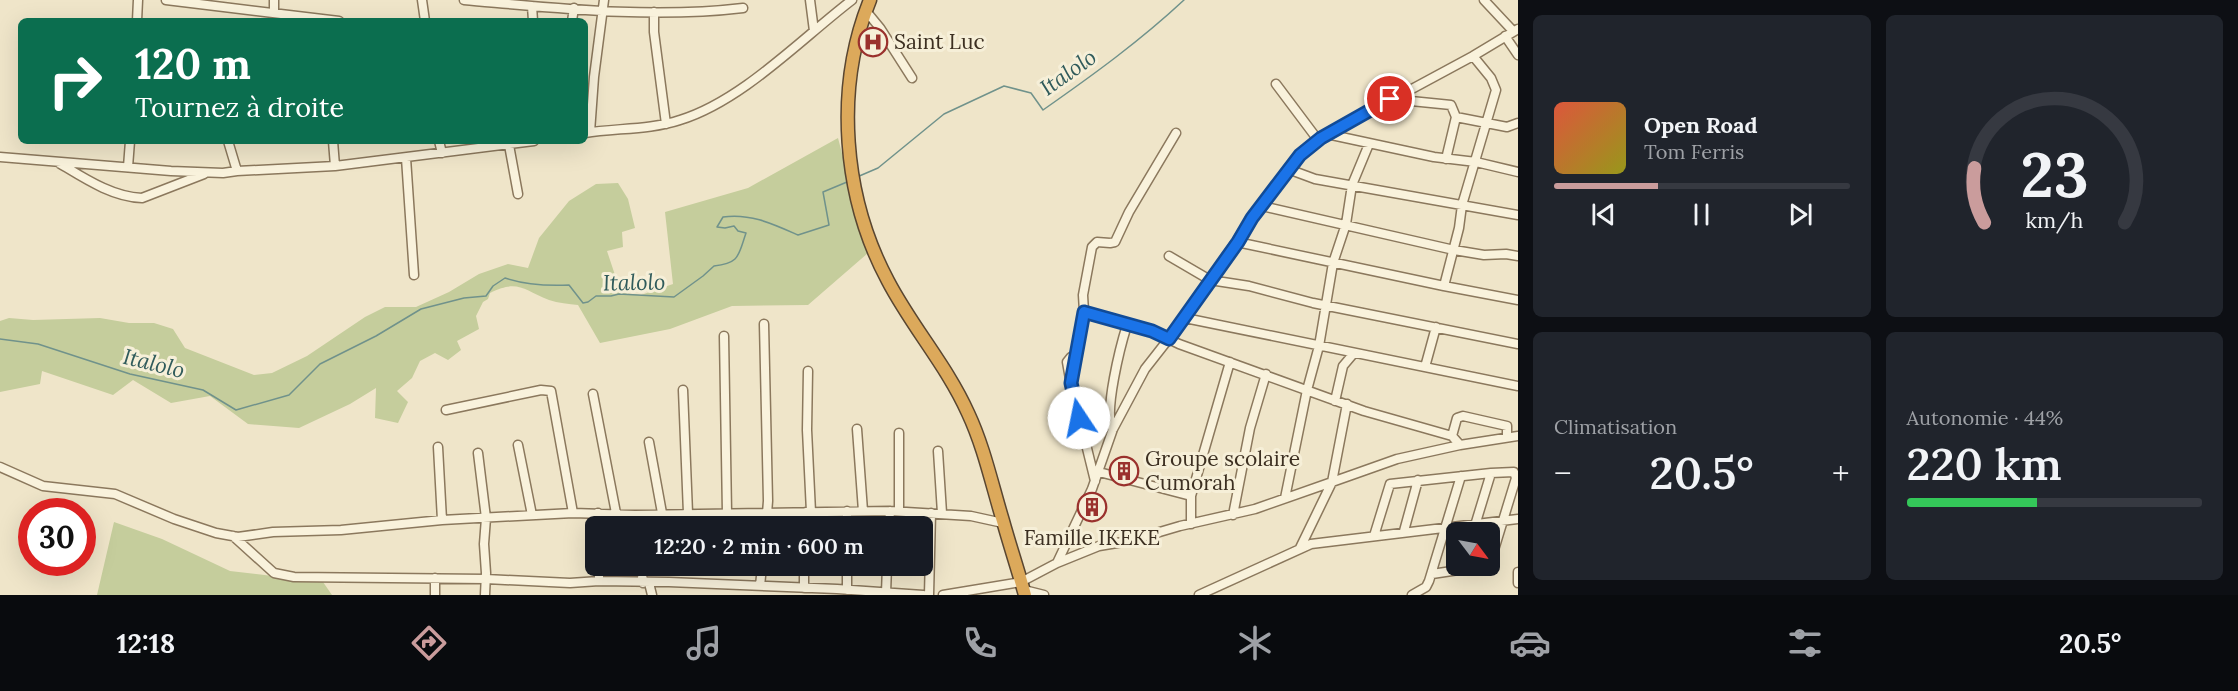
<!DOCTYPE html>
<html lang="fr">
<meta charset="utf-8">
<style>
body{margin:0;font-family:Lora,serif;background:#20242c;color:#f1f3f6;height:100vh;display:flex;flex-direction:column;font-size:22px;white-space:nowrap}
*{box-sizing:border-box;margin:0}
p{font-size:20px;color:#9ea1a6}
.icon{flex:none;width:33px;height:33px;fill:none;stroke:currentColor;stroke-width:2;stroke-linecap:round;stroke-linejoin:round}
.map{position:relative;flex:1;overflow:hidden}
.sheet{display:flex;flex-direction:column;gap:15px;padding:15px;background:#0d0f14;width:720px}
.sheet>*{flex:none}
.guide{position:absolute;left:18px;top:18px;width:570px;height:126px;border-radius:9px;box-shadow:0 6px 24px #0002;background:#0b6e4f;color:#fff;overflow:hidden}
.needle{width:39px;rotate:122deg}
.tools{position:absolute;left:1446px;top:522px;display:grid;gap:12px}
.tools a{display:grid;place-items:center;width:54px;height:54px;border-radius:9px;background:#171b24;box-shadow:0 6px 24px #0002;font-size:30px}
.speed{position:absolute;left:18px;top:498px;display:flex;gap:12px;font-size:30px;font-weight:700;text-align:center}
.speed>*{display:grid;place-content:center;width:78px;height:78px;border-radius:50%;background:#171b24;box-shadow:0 6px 24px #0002;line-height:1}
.speed .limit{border:9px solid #d22;background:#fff;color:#111}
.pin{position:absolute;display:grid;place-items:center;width:51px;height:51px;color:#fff;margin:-26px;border:3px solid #fff;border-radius:50%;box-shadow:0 2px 6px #0007}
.me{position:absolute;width:66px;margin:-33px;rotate:349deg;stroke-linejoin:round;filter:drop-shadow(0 0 4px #0008)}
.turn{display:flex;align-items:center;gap:21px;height:126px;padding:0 18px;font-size:27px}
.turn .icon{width:78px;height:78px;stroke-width:2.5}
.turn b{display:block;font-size:42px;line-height:51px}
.big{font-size:45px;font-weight:600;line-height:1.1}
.sheet .card{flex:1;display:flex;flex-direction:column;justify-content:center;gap:9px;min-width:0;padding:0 21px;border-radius:9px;background:#20242c}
.sheet .dial{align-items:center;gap:0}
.dial svg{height:156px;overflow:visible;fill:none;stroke:#363941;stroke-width:7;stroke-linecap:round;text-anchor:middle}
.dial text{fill:#f1f3f6;stroke:none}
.song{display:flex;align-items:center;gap:18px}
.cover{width:72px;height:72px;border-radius:9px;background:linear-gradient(135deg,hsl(10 70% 55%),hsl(60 70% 35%))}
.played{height:6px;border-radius:3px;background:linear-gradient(90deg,#ca9c9c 35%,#363941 35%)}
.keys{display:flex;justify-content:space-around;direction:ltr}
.heat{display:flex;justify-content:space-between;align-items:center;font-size:33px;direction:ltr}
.charge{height:9px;border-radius:4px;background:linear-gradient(90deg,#34c759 44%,#363941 0)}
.sheet .tiles{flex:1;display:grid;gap:15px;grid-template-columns:repeat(2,1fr)}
.trip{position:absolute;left:585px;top:516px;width:348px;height:60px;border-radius:9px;background:#171b24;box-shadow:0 6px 24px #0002;font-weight:600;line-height:60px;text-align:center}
.dock{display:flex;height:96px;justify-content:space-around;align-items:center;background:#090b0e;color:#9ea1a6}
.dock .icon{width:42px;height:42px}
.dock .active{color:#ca9c9c}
.dock b{font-size:27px;color:#f1f3f6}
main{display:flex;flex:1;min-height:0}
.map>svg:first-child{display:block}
.green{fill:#c5cd9c}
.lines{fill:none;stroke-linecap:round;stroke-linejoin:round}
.stream{stroke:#70928b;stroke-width:1.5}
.minor-casing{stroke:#8b785d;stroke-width:11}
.highway-casing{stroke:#594631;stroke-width:15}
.minor{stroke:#f9f2dc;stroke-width:8}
.highway{stroke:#dca95b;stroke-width:12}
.route-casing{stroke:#114b97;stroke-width:15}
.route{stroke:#1a73e8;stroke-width:10}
.labels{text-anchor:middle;stroke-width:6;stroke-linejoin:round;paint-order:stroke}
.poi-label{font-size:21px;fill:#3c2f21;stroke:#f6efd8;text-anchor:start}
.water-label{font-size:22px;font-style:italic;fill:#305b5b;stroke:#f6efd8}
</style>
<main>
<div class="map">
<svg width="1518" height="595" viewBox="0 0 1518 595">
<rect width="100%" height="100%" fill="#efe5c9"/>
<!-- green -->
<path class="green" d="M838 138 868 253 808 305 732 306 670 329 600 343 578 305C569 304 558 303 549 300 523 290 518 279 490 293L488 299 483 302 476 316 479 329 457 341 461 350 448 360 435 353 420 361 412 378 397 391 408 402 398 423 375 418 376 388 350 404 299 428 248 424 210 396 171 403 133 380 113 395 42 371 40 384 0 392V321L9 318 33 320 100 318 129 323H154L173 329 185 348 254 375 272 373 307 356 365 317 385 307H416L449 292 479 274 508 264 528 268 539 238 569 201 596 184 618 183 628 199 635 228 622 232 623 247 607 251 621 293 641 295 673 284 665 212 748 188Z
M114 522 162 539 230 571 323 582 332 595H97Z"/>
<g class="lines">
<!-- stream -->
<path class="stream" d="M857 177 878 168 944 114 1004 86 1031 93 1043 110C1093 75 1140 41 1184 0
M0 339 38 344 130 374 203 390 236 410 289 395 320 364 376 336 421 309 464 298 486 296 493 286 505 278C526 285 547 286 569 285L583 303 588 302 596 296H611L619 294 674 297 703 276 714 266C740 263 738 256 746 233L738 231 734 226 725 228 717 227 723 217C750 213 773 224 798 235L829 225 823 192 847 182"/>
<!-- minor casing -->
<g class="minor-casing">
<path id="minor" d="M166 0 339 21
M422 0 425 21
M464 0C556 8 651 19 743 8
M810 0 814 31
M1484 0 1513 31
M532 6 533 21
M866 11 880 28 912 78
M654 12V32L666 124
M274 13V0
M137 21 138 0
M572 21 574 8
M1505 36 1518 55
M1276 84 1318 140
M1391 99 1451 105 1456 117 1446 159
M1456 117 1507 127 1518 123
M590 132 594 77 604 0
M585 133C616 128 650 130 680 120 742 101 801 39 852 0
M1327 134 1434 157 1476 162 1518 172
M228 141 237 171
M333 141 335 166
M439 141 442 153
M509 145 518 194
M0 157 171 171 223 173 237 171 335 166 534 141
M406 158 414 275
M59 163C84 178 112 197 142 198L204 174
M128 167 130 141
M1288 169 1315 179 1518 215
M1262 206 1454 250 1484 255 1506 254 1518 256
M1237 242 1444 286 1518 300
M1169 256 1210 280 1249 286 1313 303 1518 344
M1444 286 1459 228 1462 205 1496 90 1491 78 1473 56
M1084 312 1152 331 1179 344 1364 411 1452 436 1460 445 1518 436
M1185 318 1518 386
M764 324 768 501 766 526
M724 336 727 513
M1425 367 1436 327
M808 371 807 430 811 512
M1070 379 1067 362 1071 357H1077
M683 390 688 513
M593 394 616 513
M1335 401 1343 366 1354 353
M446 410 541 390 551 391 573 513
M857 429 863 511
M1113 429C1103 413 1121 344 1127 325
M899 433V511
M1452 436 1457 418 1463 416 1507 426V437
M649 442 662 513
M518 445 532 515
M438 447 442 520
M938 451 942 513
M478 453 486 518 484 544 486 573 485 595
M0 467 43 486 115 494 174 519 216 533 238 537 273 532 341 530 442 520 573 513 635 515 890 511 971 516 1003 523
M1099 472 1191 496
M1095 481 1071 383 1084 312 1083 295 1092 247 1097 242 1110 243 1115 242 1129 212 1176 133
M1285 498 1307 390 1319 346 1333 263 1346 224 1352 185 1369 144
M847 511V526
M598 513 599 526
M635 515 636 526
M1233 515 1250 428 1266 374
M1191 524V496L1230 362
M805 526 806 512
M889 526 890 511
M1404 531 1418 480
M1473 532 1491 473
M233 536 274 573 294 577 486 579 570 583 599 581 669 582 837 589 923 595
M1374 536 1390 484 1491 473 1514 472 1516 478 1490 563
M1300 548 1332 482 1397 459 1460 445
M1057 563 1099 546 1129 541 1180 526 1255 509 1332 482 1347 404
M599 566V581
M641 566 643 583
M847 566V590
M1518 572V583
M1432 574 1485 566
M649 583 652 595
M760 586 762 566
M804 588V566
M1024 590 1044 595
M886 593 887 566
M435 595V578
M929 595 931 513
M943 595 1021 582 1057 563 1092 489 1113 429 1145 369 1185 318 1252 218 1288 169 1310 146 1321 138 1473 56 1518 29
M1199 595 1311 544 1518 519
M1412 595 1426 587 1429 581 1461 476"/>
</g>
<!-- highway casing -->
<g class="highway-casing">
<path id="highway" d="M870 0C834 89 843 197 888 281 912 327 947 366 968 413 984 447 992 485 1003 521 1010 546 1018 570 1025 595"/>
</g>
<!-- minor -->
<use href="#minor" class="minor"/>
<!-- highway -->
<use href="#highway" class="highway"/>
</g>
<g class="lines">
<!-- route casing -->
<g class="route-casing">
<path id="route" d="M1079 418 1071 383 1084 312 1152 331 1169 339 1238 242 1252 218 1300 155 1321 138 1390 99"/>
</g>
<!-- route -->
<use href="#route" class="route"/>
</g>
<!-- icons -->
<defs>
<g id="hospital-ring" transform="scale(1.5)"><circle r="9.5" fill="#f6efd8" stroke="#9a312d" stroke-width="1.5"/><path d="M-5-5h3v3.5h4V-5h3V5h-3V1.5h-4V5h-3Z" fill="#9a312d"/></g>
<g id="building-ring" transform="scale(1.5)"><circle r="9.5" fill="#f6efd8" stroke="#9a312d" stroke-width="1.5"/><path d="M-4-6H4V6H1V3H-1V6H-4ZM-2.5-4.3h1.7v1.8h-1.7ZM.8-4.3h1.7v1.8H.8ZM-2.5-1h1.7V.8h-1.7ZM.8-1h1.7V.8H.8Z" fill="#9a312d"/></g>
</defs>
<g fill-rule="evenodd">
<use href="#hospital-ring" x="873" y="42"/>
<use href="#building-ring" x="1124" y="471"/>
<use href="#building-ring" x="1092" y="507"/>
</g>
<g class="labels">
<!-- poi labels -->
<g class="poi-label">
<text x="894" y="49">Saint Luc</text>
<text x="1145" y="466">Groupe scolaire<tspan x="1145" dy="24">Cumorah</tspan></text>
<text x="1092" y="545" text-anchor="middle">Famille IKEKE</text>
</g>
<!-- water labels -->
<g class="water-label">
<text transform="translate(1068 72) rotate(-35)" y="8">Italolo</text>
<text transform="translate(634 282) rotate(-1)" y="8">Italolo</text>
<text transform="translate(154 363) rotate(14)" y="8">Italolo</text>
</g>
</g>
</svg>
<div class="tools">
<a><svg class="needle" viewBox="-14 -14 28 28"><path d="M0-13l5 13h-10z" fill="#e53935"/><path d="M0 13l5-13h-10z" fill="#9ea1a6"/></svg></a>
</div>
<div class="speed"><div class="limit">30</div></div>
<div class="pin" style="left:1390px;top:99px;background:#d93025"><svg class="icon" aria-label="arrive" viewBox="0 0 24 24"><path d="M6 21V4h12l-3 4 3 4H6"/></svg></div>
<svg class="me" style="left:1079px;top:418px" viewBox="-20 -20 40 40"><circle r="19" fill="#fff"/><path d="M0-13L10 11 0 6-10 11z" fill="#1a73e8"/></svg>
<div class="trip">12:20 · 2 min · 600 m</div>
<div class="guide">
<div class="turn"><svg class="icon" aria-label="right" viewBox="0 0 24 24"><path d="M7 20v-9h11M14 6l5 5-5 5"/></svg><div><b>120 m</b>Tournez à droite</div></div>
</div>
</div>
<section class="sheet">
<div class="tiles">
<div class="card">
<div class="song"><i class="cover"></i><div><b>Open Road</b><p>Tom Ferris</p></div></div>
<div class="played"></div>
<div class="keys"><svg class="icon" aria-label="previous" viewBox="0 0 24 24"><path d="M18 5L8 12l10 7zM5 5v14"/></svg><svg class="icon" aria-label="pause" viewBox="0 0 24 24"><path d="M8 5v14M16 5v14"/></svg><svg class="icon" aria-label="next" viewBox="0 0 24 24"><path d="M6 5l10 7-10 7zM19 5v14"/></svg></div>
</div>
<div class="card dial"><svg viewBox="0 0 100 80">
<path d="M14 69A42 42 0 1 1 86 69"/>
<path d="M14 69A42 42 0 0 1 9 41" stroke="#ca9c9c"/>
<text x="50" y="56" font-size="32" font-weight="700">23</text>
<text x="50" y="72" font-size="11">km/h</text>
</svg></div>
<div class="card"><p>Climatisation</p>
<div class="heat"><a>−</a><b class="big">20.5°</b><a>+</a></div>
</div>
<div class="card"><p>Autonomie · 44%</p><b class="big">220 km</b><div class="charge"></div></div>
</div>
</section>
</main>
<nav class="dock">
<b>12:18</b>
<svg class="icon active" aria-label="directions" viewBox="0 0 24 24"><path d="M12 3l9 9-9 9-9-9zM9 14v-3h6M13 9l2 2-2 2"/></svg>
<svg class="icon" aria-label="music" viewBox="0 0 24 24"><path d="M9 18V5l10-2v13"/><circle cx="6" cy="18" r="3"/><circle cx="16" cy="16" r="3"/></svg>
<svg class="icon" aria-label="phone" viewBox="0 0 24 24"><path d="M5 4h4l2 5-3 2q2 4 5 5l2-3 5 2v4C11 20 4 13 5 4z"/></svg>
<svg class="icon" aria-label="climate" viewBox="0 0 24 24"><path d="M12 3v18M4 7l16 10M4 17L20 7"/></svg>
<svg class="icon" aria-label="car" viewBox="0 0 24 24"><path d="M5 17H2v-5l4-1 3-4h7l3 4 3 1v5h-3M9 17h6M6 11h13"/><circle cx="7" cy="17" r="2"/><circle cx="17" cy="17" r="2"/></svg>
<svg class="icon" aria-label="filters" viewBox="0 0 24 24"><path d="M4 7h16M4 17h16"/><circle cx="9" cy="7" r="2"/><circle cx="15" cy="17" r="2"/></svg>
<b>20.5°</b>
</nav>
